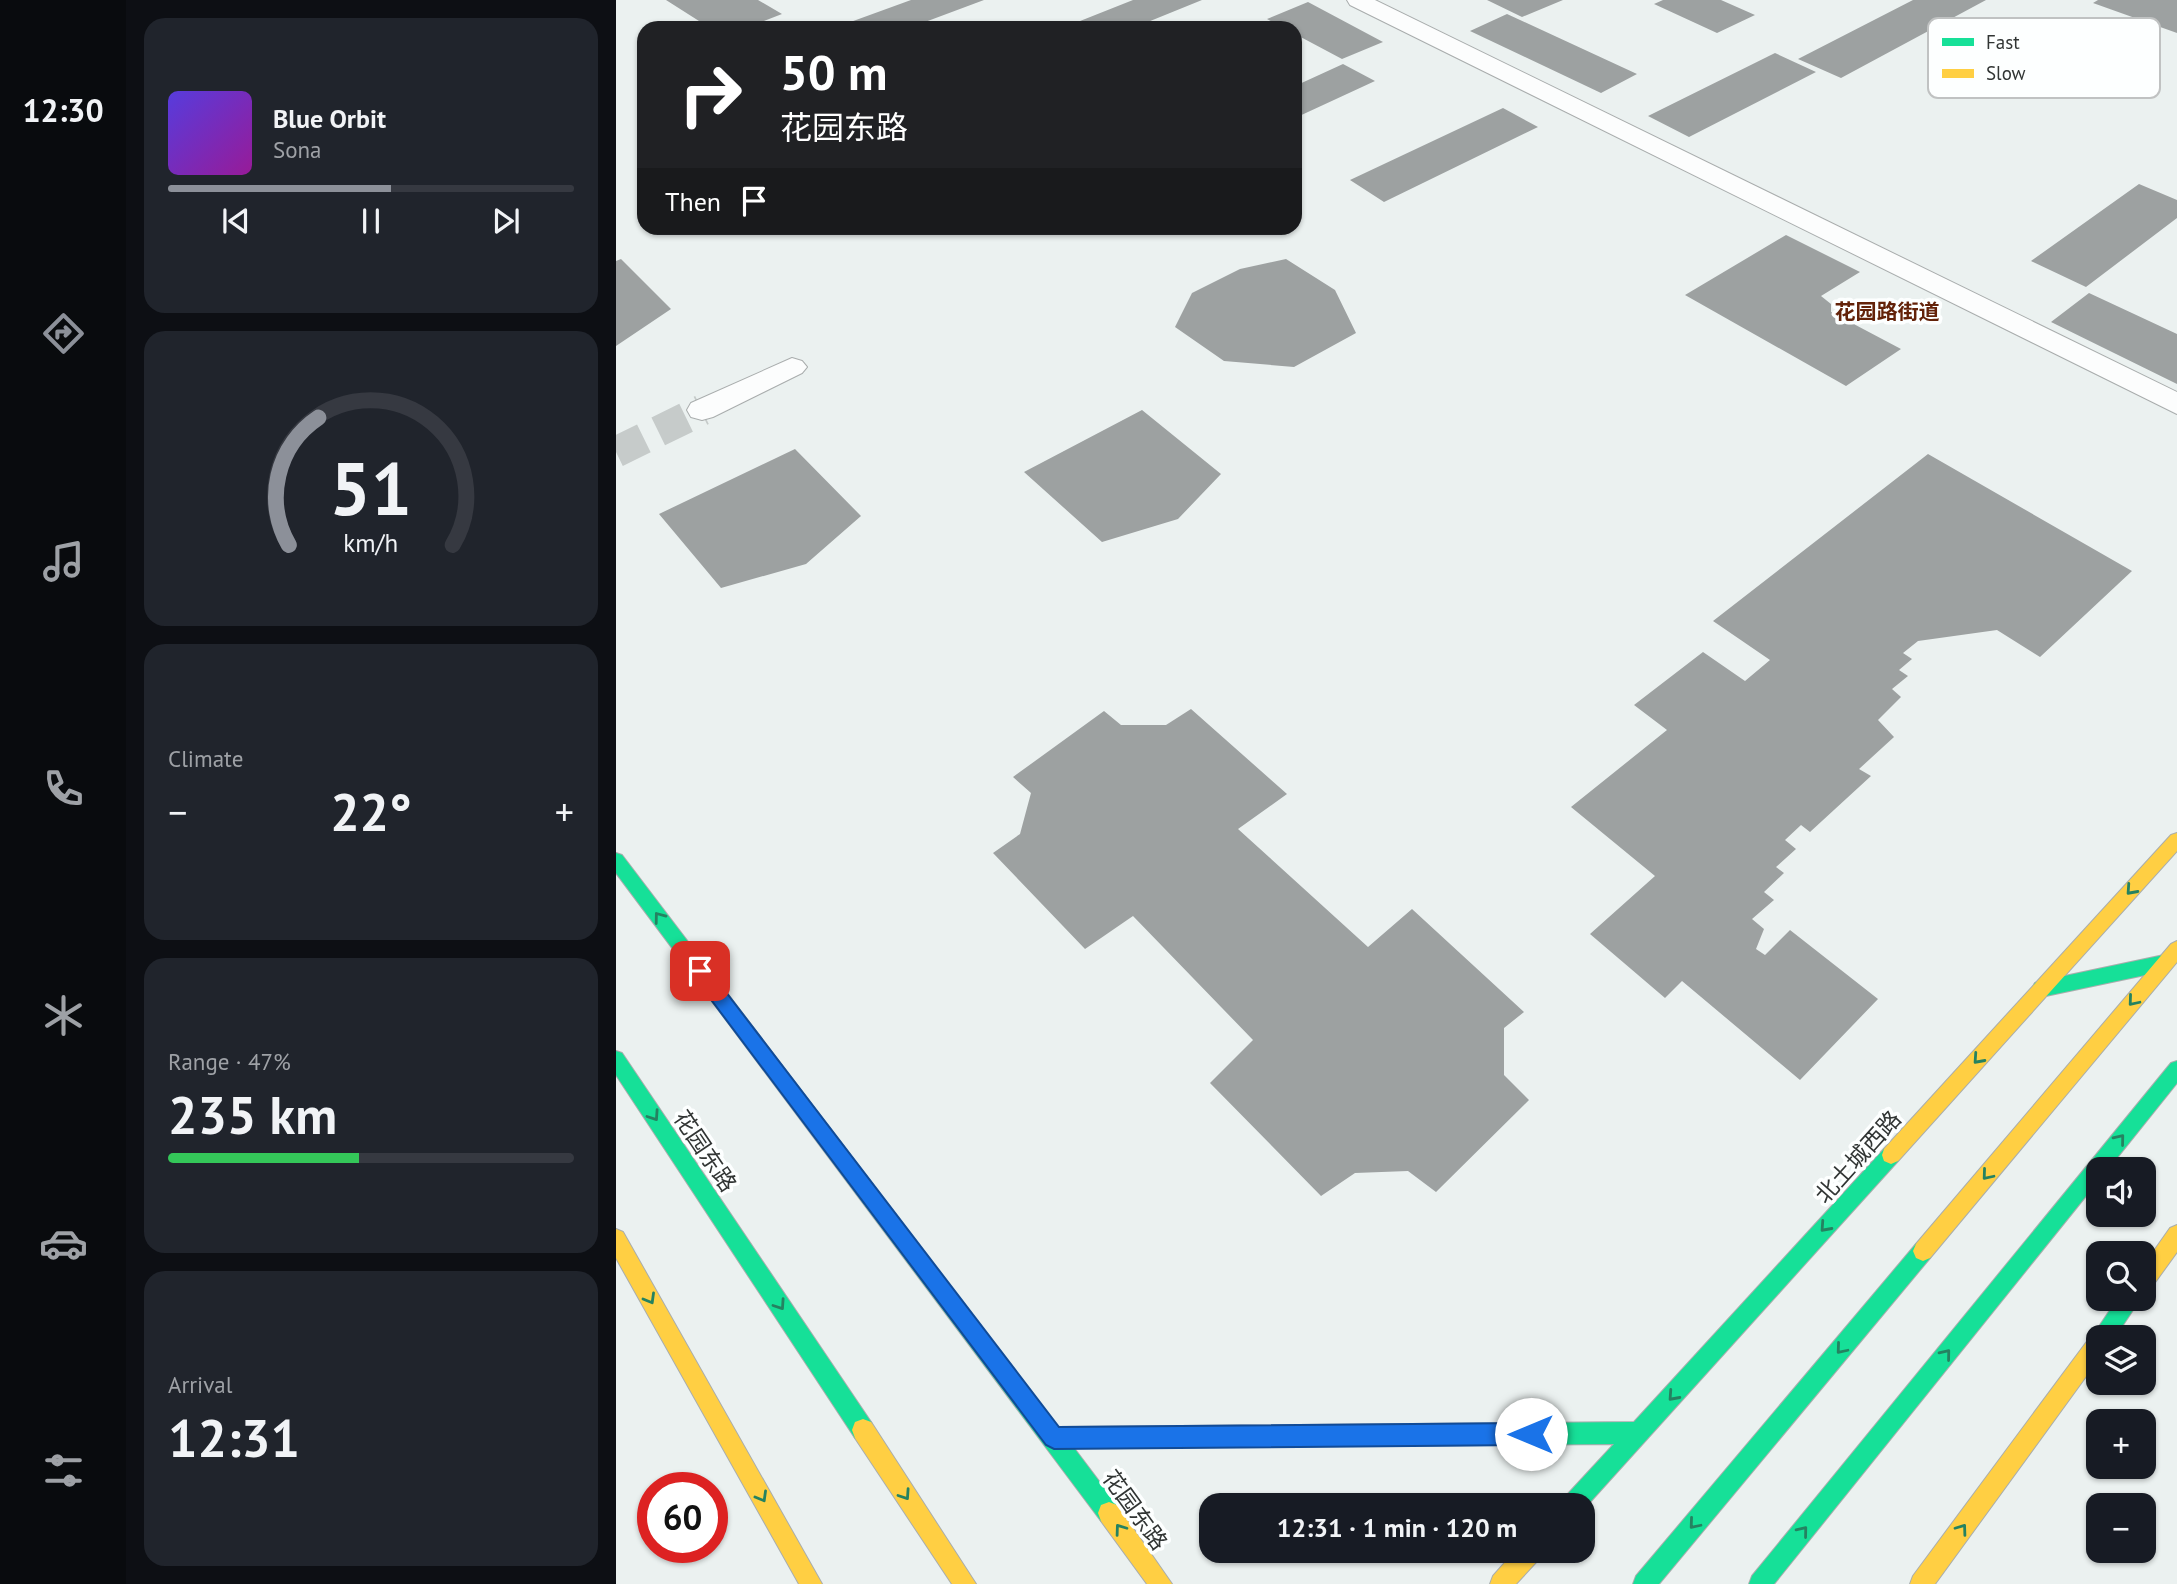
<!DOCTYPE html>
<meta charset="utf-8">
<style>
body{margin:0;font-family:"PT Sans","Noto Sans SC",sans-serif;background:#20242c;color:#f1f3f6;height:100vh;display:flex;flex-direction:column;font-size:26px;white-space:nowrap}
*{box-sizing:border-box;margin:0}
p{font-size:23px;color:#9ea1a6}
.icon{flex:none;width:38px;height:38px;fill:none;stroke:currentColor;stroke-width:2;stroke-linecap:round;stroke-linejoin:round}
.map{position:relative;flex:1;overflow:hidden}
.sheet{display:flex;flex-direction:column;gap:18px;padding:18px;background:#0d0f14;width:490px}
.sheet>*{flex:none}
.guide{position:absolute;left:21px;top:21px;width:665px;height:214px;border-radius:21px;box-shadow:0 2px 5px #0004;background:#202124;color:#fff;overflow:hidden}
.tools{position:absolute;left:1470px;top:1157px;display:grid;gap:14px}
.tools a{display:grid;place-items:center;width:70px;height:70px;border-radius:14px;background:#171b24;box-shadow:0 2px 5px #0004;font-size:35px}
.speed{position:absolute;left:21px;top:1472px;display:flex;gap:14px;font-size:35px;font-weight:700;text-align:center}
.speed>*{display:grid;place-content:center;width:91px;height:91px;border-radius:50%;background:#171b24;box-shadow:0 2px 5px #0004;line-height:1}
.speed .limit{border:10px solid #d22;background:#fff;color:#111}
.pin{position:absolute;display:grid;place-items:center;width:60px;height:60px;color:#fff;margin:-30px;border-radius:14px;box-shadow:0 4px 10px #0006}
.me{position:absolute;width:77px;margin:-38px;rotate:270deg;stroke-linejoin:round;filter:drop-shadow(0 0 5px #0008)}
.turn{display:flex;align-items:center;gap:24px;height:147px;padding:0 28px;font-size:32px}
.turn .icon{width:91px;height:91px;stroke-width:2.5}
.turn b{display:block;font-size:49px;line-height:60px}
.then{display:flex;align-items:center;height:66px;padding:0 28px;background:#0003;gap:14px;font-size:26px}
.big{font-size:52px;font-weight:600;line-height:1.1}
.sheet .card{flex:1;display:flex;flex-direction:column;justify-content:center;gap:10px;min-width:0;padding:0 24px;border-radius:21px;background:#20242c}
.sheet .dial{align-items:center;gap:0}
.dial svg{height:182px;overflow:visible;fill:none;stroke:#363941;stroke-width:7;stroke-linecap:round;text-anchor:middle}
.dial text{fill:#f1f3f6;stroke:none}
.song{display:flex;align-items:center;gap:21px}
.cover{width:84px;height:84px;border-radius:10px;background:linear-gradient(135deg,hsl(250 70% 55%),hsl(300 70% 35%))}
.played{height:7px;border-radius:4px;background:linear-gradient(90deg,#8c9099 55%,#363941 55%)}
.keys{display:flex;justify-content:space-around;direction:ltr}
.heat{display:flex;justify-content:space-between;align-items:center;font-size:38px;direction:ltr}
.charge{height:10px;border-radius:5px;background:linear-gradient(90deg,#34c759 47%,#363941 0)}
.trip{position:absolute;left:583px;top:1493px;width:396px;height:70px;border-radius:21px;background:#171b24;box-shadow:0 2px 5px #0004;font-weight:600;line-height:70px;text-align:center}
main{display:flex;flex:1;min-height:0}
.tabs{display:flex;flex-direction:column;width:126px;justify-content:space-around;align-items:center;background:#090b0e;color:#9ea1a6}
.tabs .icon{width:49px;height:49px}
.tabs .current{color:#8c9099}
.tabs b{font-size:32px;color:#f1f3f6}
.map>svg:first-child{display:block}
.building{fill:#9da1a1}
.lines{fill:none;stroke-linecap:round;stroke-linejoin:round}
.street-tunnel{stroke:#c6cbca;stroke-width:31;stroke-dasharray:31 16;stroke-linecap:butt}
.street-casing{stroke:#a9adad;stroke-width:2}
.fast-casing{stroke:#a9adad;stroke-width:2}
.slow-casing{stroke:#a9adad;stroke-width:2}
.street{fill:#fcfdfd;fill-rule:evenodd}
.fast{fill:#16e098;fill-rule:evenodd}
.slow{fill:#ffcf43;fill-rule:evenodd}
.oneway{stroke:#258261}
.route{fill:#1a73e8;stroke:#114b97;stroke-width:2}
.labels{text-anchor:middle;stroke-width:7;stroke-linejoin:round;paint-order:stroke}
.far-district-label{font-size:21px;font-weight:bold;fill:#632209;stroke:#fdffff}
.near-street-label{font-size:23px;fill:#313534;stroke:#fdffff}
.key{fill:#fdffff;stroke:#c0c2c2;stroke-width:2}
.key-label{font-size:19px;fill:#313534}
</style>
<main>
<nav class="tabs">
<b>12:30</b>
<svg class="icon current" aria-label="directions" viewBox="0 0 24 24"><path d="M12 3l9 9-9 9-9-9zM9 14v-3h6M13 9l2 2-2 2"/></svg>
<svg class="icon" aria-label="music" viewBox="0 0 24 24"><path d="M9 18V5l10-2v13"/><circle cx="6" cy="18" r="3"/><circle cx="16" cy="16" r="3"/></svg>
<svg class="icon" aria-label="phone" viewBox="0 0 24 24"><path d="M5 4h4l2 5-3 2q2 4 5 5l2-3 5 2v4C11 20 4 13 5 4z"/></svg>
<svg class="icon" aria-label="climate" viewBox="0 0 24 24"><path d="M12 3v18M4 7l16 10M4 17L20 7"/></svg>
<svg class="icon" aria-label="car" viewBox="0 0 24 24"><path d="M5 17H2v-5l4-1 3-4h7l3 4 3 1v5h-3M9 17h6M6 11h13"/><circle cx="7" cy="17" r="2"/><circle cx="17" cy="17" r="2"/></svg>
<svg class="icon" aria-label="filters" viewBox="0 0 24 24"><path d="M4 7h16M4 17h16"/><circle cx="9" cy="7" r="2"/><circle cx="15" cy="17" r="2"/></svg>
</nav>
<section class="sheet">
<div class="card">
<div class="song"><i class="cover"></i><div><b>Blue Orbit</b><p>Sona</p></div></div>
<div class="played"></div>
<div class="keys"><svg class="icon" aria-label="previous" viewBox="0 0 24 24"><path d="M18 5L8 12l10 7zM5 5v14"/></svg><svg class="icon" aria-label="pause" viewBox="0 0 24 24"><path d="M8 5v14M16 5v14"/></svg><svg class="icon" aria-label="next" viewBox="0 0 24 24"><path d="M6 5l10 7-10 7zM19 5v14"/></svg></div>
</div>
<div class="card dial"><svg viewBox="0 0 100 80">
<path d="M14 69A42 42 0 1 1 86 69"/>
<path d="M14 69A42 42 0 0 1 27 13" stroke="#8c9099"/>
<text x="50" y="56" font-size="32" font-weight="700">51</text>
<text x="50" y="72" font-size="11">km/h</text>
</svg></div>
<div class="card"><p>Climate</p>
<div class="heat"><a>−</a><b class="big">22°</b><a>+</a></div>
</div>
<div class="card"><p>Range · 47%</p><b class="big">235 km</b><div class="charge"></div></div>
<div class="card"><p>Arrival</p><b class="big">12:31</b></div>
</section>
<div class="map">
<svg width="1561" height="1584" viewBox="0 0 1561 1584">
<rect width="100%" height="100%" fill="#ebf1f0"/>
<!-- building -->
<path class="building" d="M50 0H142L166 14 130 28H94Z
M295 0H368L293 28H218Z
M517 0H586L517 28H468L459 23Z
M871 0H947L906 17Z
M1047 0H1105L1139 15 1101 33 1038 4Z
M1297 0H1370L1225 78 1182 59Z
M1482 0H1561V33L1477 3Z
M692 2 767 42 726 59 679 34V28H668L651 19Z
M891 14 1021 74 985 93 854 31Z
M1159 53 1200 72 1073 137 1032 116Z
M727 64 759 81 679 118V86Z
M887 108 922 127 768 202 734 180Z
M1523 184 1561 200V218L1470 287 1415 261Z
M1170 235 1244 272 1205 296 1215 304V312L1285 349 1230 386 1069 295Z
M5 259 55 309 0 346V261Z
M670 259 719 290 740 333 678 367 608 361 559 327 576 293 624 269Z
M1473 293 1561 334V384L1435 322Z
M526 410 605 474 562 519 486 542 408 472Z
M179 449 245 516 190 564 105 588 43 514Z
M1312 454 1516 571 1424 657 1381 630 1302 641 1287 653 1296 659 1283 670 1292 676 1276 689 1285 697 1262 720 1278 737 1243 769 1255 776 1194 832 1185 825 1169 840 1180 849 1160 867 1168 873 1148 892 1158 900 1136 919 1148 929 1140 949 1149 955 1174 930 1262 999 1184 1080 1066 981 1049 998 974 934 1039 876 955 807 1051 730 1018 705 1087 652 1129 681 1154 660 1097 621Z
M575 709 671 794 622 829 752 947 796 909 908 1012 888 1028V1075L913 1100 820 1192 792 1171 739 1173 705 1196 594 1083 637 1040 517 916 469 949 377 853 404 834 415 793 397 777 488 711 505 725H550Z"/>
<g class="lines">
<!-- street-tunnel -->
<path class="street-tunnel" d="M0 452 86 410"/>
<!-- street casing -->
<g class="street-casing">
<path id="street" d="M731 0H759L1561 392V414L734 5Z
M176 358 186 361 191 367 186 373 97 417 86 420 75 417 71 410 75 403Z"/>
</g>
<!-- fast casing -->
<g class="fast-casing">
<path id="fast" d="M0 853 6 855 441 1427 1018 1422 1268 1149 1275 1146 1282 1149 1284 1155 1282 1161 966 1511V1505H946L949 1497 998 1444 458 1448 501 1505 504 1513 501 1521 493 1524 485 1521 0 873Z
M1548 955 1554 958 1557 963 1554 968 1548 971 1425 997 1419 995 1416 989 1419 983 1425 981Z
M0 1051 6 1053 255 1422 258 1430 255 1438 247 1441 239 1438 0 1075Z
M1561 1061V1083L1492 1169H1482V1181L1158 1584H1133L1136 1576 1555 1063Z
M1307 1241 1314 1244 1317 1251 1314 1258 1043 1584H1017L1020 1576 1300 1244Z
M1502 1298H1525L1499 1337H1482V1346L1479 1344 1476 1337Z"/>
</g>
<!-- slow casing -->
<g class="slow-casing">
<path id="slow" d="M1561 833V851L1282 1161 1275 1164 1268 1161 1266 1155 1268 1149 1555 835Z
M1561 941V962L1314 1258 1307 1261 1300 1258 1297 1251 1300 1244 1555 944Z
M1561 1225V1252L1535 1288 1528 1291V1265L1554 1228Z
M0 1229 7 1232 206 1584H183L0 1258Z
M1482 1333 1490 1337H1482V1360L1319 1584H1294L1297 1576 1475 1336Z
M247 1419 255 1422 360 1584H336L239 1438 236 1430 239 1422Z
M493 1502 501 1505 556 1584H531L485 1521 482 1513 485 1505Z
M900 1550H927L924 1558 900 1584H874L877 1576Z"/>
</g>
<!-- street -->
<use href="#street" class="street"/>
<!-- fast -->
<use href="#fast" class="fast"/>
<!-- slow -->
<use href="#slow" class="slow"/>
</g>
<!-- one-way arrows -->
<defs><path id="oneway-chevron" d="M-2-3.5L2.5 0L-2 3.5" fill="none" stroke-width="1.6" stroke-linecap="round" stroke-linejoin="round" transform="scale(1.75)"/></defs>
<g class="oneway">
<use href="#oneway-chevron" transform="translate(1515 890) rotate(132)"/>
<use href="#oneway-chevron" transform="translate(43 917) rotate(-127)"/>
<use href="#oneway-chevron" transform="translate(1517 1001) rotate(130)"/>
<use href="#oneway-chevron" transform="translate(1362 1059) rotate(132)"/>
<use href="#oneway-chevron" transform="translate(38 1116) rotate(56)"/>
<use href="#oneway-chevron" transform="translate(1504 1139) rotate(-51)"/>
<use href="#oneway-chevron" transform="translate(1371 1175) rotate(130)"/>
<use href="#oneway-chevron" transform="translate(1209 1227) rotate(132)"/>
<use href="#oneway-chevron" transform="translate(34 1299) rotate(60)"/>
<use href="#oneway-chevron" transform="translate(164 1305) rotate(56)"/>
<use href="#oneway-chevron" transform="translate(1225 1349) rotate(130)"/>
<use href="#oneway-chevron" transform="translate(1330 1354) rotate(-51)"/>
<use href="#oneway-chevron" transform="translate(1057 1396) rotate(132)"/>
<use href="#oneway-chevron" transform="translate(289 1495) rotate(56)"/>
<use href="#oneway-chevron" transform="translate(146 1497) rotate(60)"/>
<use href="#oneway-chevron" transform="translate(1078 1524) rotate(130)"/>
<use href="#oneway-chevron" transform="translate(504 1529) rotate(-126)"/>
<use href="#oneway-chevron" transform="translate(1346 1529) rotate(-54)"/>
<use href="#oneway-chevron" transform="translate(1187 1531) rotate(-51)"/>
</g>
<!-- route -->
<path class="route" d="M84 963 90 966 443 1427 915 1423 923 1426 926 1434 923 1441 915 1445 438 1449 430 1445 78 977 75 971 78 966Z"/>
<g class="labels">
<!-- far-district labels -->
<g class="far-district-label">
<text x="1271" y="319">花园路街道</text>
</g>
<!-- near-street labels -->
<g class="near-street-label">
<text transform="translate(89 1151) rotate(56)" y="8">花园东路</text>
<text transform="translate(1242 1157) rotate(-48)" y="8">北土城西路</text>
<text transform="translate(519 1510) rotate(54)" y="8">花园东路</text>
</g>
</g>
<!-- legend -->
<rect x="1312" y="18" width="232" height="80" rx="10" class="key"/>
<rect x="1326" y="38" width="32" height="8" fill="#16e098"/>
<rect x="1326" y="69" width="32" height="9" fill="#ffcf43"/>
<g class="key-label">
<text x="1370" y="49">Fast</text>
<text x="1370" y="80">Slow</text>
</g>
</svg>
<div class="tools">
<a><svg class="icon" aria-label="sound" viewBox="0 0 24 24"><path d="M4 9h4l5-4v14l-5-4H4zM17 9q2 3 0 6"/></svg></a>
<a><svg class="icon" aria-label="search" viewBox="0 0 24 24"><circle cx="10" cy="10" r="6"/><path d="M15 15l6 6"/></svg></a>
<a><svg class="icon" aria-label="layers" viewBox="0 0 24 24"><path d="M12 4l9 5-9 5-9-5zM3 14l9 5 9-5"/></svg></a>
<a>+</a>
<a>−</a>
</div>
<div class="speed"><div class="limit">60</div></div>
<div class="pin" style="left:84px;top:971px;background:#d93025"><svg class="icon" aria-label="arrive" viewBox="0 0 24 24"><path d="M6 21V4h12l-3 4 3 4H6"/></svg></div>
<svg class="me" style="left:915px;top:1434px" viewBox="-20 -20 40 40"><circle r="19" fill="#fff"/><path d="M0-13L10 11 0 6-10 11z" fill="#1a73e8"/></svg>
<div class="trip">12:31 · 1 min · 120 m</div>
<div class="guide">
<div class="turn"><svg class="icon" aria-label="right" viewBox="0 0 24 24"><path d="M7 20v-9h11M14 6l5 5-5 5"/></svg><div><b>50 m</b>花园东路</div></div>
<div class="then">Then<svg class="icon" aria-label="arrive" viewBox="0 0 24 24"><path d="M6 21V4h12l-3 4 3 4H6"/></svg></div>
</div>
</div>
</main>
